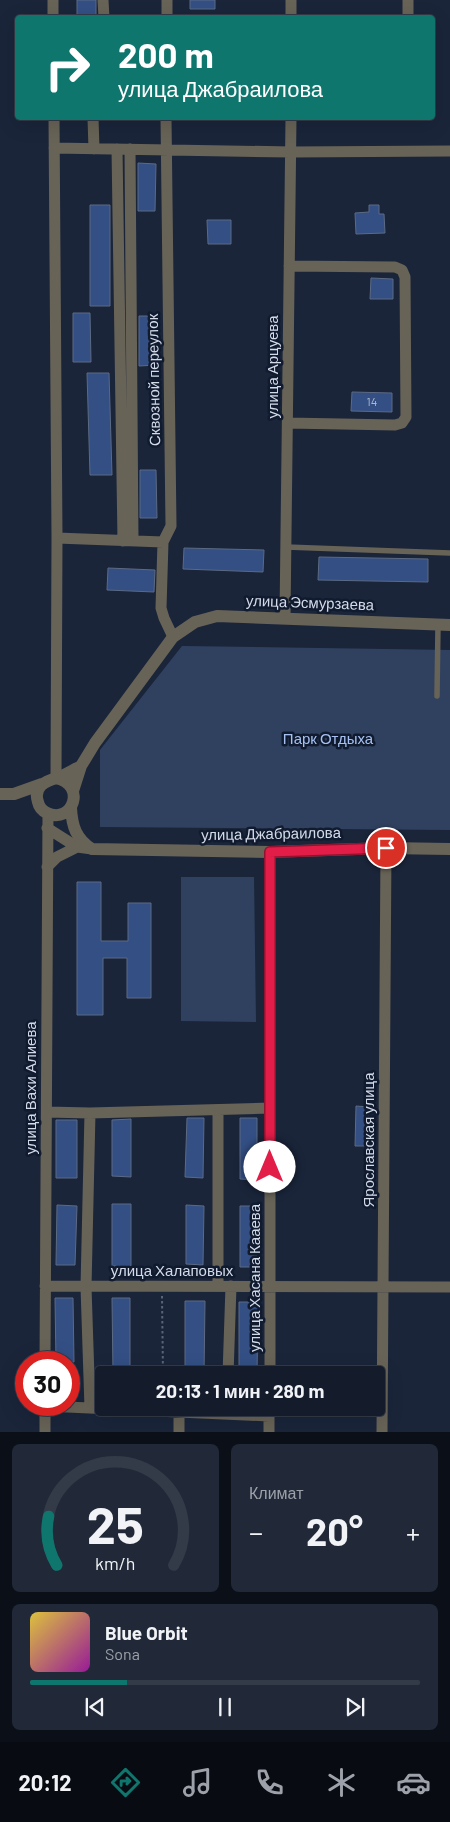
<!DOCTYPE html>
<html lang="ru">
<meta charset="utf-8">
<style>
body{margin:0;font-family:Barlow,sans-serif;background:#212938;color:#f1f3f6;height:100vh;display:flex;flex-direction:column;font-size:19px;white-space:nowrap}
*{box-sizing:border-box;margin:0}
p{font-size:16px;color:#9da1a9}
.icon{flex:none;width:28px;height:28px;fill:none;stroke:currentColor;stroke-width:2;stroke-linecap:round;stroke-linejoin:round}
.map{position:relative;height:1432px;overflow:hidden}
.drawer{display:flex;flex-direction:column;gap:12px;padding:12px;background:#0b0f18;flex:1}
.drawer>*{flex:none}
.top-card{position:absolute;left:15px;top:15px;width:420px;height:105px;border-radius:5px;box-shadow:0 5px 20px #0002,0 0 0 1px #333a48;background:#0f766e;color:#fff;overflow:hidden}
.speed{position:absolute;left:15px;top:1351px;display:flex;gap:10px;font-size:25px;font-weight:700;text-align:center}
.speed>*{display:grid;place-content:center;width:65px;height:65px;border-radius:50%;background:#141c2c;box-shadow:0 5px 20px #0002,0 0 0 1px #333a48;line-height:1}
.speed .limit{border:8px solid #d22;background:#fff;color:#111}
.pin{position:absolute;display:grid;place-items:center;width:42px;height:42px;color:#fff;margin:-21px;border:2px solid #fff;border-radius:50%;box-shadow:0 1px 5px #0007}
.me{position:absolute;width:55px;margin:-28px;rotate:0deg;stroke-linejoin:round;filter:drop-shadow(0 0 4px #0008)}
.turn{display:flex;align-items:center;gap:18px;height:105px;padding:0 20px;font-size:22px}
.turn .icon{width:65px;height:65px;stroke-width:2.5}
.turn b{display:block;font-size:35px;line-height:42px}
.big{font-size:38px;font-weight:700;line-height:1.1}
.drawer .widget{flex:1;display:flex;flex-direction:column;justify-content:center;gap:8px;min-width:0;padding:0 18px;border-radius:8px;background:#212938}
.drawer .dial{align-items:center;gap:0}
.dial svg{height:130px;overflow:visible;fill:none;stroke:#333a48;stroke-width:7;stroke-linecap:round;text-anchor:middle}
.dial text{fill:#f1f3f6;stroke:none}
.song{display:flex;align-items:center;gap:15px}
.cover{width:60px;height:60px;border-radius:8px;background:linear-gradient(135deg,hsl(50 70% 55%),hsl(300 70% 35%))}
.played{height:5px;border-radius:2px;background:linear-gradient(90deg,#0f766e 25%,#333a48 25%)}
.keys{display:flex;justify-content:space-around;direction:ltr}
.heat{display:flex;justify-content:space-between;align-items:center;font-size:28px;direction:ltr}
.drawer .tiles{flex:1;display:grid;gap:12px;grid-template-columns:1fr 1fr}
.widget:last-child{grid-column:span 2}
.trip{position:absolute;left:95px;top:1366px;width:290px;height:50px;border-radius:5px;background:#141c2c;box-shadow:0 5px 20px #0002,0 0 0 1px #333a48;font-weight:700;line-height:50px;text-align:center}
.tab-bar{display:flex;height:80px;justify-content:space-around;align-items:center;background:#080b12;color:#9da1a9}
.tab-bar .icon{width:35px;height:35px}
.tab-bar .current{color:#0f766e}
.tab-bar b{font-size:22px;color:#f1f3f6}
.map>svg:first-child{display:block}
.green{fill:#304160}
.building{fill:#334f84;stroke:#5c6a83}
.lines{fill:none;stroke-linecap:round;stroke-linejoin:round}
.path{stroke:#5a6477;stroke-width:2;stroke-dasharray:2.5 2.5;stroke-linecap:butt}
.service{stroke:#686357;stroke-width:5.5}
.minor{stroke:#686357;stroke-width:11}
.tertiary{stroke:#686357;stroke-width:12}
.route-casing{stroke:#92132f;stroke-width:12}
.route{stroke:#e11d48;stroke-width:9}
.labels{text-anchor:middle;stroke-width:5;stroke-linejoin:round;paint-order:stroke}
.number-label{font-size:12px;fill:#abb8d0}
.street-label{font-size:15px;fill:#d3dbe9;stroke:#111b2f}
.park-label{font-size:15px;fill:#a6c1f1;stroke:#111b2f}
</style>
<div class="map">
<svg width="450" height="1432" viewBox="0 0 450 1432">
<rect width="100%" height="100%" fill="#1a253a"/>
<!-- green -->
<path class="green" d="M182 646 450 650V830L100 827V750Z
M181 877H254L256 1022 181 1021Z"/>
<!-- building -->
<path class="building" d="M77 0H96V18H77Z
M190 0H215V9H190Z
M138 163 156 164 155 211H138Z
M90 205H110V306H90Z
M369 205H379V214H384L385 233 356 234 355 213 369 212Z
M207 220H231V244H208Z
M371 278 393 279V299H370Z
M73 313H90L91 362H73Z
M139 316H156L157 365 139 366Z
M87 373H109L112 475H90Z
M352 392 392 393V412L351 411Z
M140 470H156L157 518H140Z
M184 548 264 550 263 572 183 569Z
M319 557 428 559V582L318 580Z
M108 568 155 570 154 592 107 590Z
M77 882H101V941H128V903H151V998H127V958H103V1015H77Z
M356 1106 369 1107 367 1146H355Z
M187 1118H204L203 1178 185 1177Z
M240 1118H257V1180L240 1179Z
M131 1119V1177L112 1176V1120Z
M56 1120H77V1178H56Z
M112 1204H131V1266H112Z
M57 1205 77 1206 75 1265H56Z
M186 1205 204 1206 203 1265 186 1264Z
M240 1206H258V1267H240Z
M55 1298H73L74 1362H56Z
M112 1298H130V1375H113Z
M185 1301H205L204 1375H185Z
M239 1302H258L257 1375H239Z"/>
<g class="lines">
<!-- path -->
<path class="path" d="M162 1296 163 1375"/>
<!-- service -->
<path class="service" d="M286 547 450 553
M437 696 438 625"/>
<!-- minor -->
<path class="minor" d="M53 0V18
M103 0 104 18
M291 0V18
M167 18V0
M408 18V0
M54 118 57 538 56 778
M93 118 94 149
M166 118 171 526 163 542 161 608 164 618 173 637
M54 148 291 152 450 151
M117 149 123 541
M130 149 133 541
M288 423 395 425 402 423 406 417 405 277 402 270 395 267 289 266
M57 538 163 542
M285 617 291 118
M47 828 77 847 92 849
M270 852V1375
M47 867 57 857 77 847
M218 1110V1286
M47 1112 90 1113 270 1108
M45 1286 450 1287
M45 1362 48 813
M228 1375 231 1286
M45 1406 269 1416
M90 1408 86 1287 90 1113
M179 1411V1432
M45 1432V1405
M269 1432V1408
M382 1432 386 848"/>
<!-- tertiary -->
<path class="tertiary" d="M56 778C87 784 73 825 47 813 43 811 39 807 38 802 33 787 45 781 57 778 65 775 73 770 81 766
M73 791 81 766 95 743 173 637 195 622 217 616 450 625
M0 794H14L42 784
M71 808C72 826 76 839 92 849L270 852 386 848 450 849"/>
</g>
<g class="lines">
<!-- route casing -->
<g class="route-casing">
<path id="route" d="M270 1167V852L386 848"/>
</g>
<!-- route -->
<use href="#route" class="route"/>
</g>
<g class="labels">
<!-- number labels -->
<g class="number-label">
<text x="372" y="406">14</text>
</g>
<!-- street labels -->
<g class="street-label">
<text transform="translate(273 367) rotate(-90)" y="5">улица Арцуева</text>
<text transform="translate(154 380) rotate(-91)" y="5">Сквозной переулок</text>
<text transform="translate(310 603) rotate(2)" y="5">улица Эсмурзаева</text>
<text transform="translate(271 834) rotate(-1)" y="5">улица Джабраилова</text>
<text transform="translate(31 1088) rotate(-90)" y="5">улица Вахи Алиева</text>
<text transform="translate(369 1140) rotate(-90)" y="5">Ярославская улица</text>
<text x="172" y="1276">улица Халаповых</text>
<text transform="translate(255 1278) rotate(-90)" y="5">улица Хасана Кааева</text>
</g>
<!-- park labels -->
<g class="park-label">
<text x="328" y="744">Парк Отдыха</text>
</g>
</g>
</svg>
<div class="speed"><div class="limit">30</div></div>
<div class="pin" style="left:386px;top:848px;background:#d93025"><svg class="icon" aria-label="arrive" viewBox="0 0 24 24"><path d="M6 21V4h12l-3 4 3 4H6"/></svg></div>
<svg class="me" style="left:270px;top:1167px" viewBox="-20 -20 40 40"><circle r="19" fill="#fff"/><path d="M0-13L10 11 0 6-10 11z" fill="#e11d48"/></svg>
<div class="trip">20:13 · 1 мин · 280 m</div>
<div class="top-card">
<div class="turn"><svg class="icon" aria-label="right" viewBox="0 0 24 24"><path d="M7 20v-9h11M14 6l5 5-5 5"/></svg><div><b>200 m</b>улица Джабраилова</div></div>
</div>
</div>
<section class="drawer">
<div class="tiles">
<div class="widget dial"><svg viewBox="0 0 100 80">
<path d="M14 69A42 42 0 1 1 86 69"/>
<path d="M14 69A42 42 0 0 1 9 39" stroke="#0f766e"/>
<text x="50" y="56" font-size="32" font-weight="700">25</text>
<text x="50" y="72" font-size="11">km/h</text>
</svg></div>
<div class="widget"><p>Климат</p>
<div class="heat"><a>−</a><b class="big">20°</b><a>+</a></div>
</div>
<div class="widget">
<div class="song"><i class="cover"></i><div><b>Blue Orbit</b><p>Sona</p></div></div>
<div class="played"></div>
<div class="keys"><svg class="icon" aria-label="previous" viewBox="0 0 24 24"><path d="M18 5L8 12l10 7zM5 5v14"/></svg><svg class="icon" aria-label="pause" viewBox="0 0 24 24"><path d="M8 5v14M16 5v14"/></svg><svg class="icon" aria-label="next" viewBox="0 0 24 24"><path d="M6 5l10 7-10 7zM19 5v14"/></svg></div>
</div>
</div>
</section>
<nav class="tab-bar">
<b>20:12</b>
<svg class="icon current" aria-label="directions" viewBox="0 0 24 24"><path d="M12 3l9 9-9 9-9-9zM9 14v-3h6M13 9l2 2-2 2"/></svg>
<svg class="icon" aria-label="music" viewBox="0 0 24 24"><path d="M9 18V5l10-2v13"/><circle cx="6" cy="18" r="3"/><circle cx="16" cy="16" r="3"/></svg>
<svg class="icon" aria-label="phone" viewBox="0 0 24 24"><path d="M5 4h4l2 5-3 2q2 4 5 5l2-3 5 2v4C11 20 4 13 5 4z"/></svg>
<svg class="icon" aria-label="climate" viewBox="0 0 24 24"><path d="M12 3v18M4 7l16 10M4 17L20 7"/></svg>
<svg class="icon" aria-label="car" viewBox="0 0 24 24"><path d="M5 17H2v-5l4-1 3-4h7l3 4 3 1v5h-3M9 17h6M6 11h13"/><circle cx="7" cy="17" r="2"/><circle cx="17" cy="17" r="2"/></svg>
</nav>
